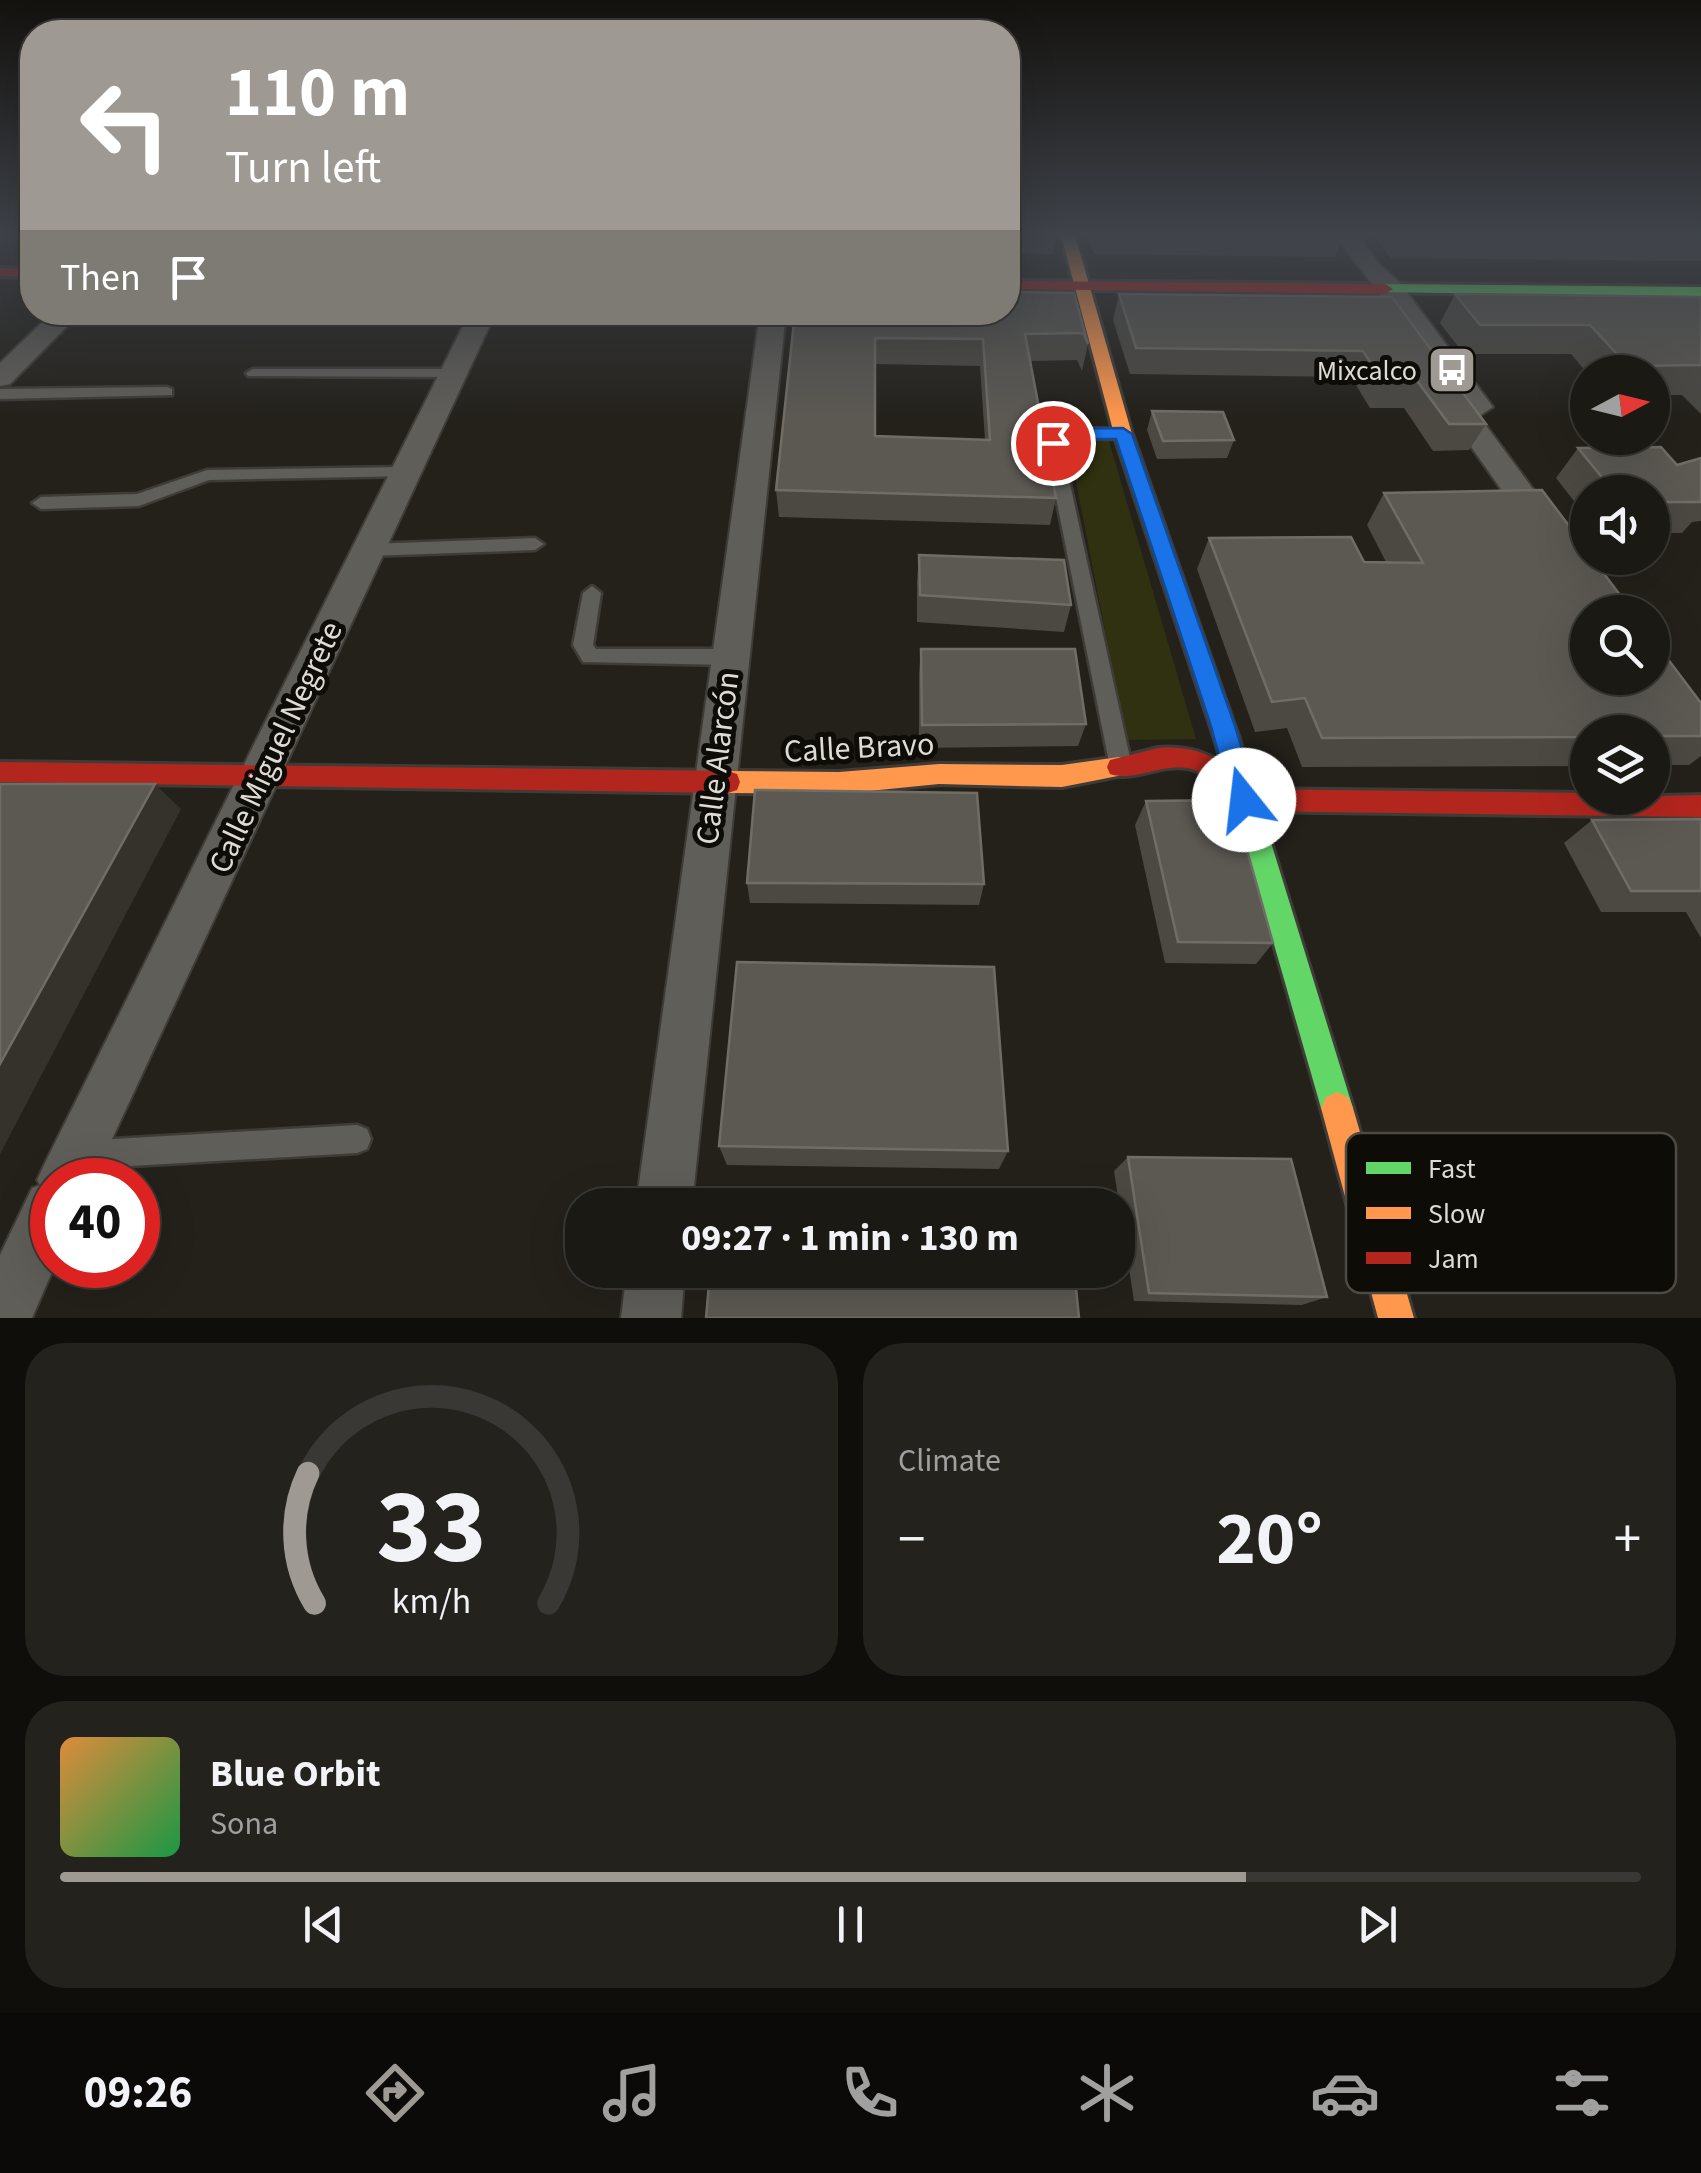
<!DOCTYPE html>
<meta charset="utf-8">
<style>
body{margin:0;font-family:"Source Sans 3",sans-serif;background:#24221d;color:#f1f3f6;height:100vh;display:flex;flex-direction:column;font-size:38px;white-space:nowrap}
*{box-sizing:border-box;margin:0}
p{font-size:32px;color:#a0a0a0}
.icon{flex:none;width:55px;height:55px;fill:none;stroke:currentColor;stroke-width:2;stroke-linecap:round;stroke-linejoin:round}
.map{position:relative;height:1318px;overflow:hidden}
.side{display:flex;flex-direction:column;gap:25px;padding:25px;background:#0f0e0b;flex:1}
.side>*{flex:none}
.banner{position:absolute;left:20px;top:20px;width:1000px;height:305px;border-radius:40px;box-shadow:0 10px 40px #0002,0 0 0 2px #393834;background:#9e9a93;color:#fff;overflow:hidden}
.needle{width:65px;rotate:83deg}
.controls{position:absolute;left:1570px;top:355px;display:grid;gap:20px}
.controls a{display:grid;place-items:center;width:100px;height:100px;border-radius:50%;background:#1b1914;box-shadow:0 10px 40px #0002,0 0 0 2px #393834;font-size:50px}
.speed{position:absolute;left:30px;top:1158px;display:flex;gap:20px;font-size:50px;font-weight:700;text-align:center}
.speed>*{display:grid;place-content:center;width:130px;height:130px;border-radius:50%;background:#1b1914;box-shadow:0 10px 40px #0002,0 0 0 2px #393834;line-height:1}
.speed .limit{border:15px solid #d22;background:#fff;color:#111}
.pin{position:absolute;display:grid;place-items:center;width:85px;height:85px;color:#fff;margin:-42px;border:5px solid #fff;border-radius:50%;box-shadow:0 2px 10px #0007}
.me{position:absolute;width:110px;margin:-55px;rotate:344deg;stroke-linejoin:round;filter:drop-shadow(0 0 8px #0008)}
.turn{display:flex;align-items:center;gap:35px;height:210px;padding:0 40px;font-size:45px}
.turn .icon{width:130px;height:130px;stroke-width:2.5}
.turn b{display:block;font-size:70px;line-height:85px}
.then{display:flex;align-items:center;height:95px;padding:0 40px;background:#0003;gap:20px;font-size:38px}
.big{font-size:75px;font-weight:700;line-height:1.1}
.side .widget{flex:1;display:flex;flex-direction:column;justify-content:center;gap:15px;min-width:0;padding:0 35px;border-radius:40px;background:#24221d}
.side .dial{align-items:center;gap:0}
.dial svg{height:260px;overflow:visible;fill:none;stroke:#393834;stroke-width:7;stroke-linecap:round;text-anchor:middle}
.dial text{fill:#f1f3f6;stroke:none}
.song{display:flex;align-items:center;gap:30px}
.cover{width:120px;height:120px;border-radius:15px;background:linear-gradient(135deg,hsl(30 70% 55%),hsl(140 70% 35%))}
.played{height:10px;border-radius:5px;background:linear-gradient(90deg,#9e9a93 75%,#393834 75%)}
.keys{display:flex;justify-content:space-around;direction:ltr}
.heat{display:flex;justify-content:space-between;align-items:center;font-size:55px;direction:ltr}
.side .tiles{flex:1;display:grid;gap:25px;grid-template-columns:1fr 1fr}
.widget:last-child{grid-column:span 2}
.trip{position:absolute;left:565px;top:1188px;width:570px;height:100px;border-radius:40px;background:#1b1914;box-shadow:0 10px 40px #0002,0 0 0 2px #393834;font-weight:700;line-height:100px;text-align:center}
.tab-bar{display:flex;height:160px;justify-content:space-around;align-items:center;background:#0b0a08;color:#a0a0a0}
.tab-bar .icon{width:70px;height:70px}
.tab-bar .current{color:#9e9a93}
.tab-bar b{font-size:45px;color:#f1f3f6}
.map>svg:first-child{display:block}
.green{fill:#2f3111}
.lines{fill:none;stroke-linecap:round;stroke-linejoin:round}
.lane-casing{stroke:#3f3c38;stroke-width:5}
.street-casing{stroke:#3f3c38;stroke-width:4}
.fast-casing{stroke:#3f3c38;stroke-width:6}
.slow-casing{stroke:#3f3c38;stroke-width:6}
.jam-casing{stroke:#3f3c38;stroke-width:6}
.lane{fill:#605e59;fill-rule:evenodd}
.street{fill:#605e59;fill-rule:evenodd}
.fast{fill:#63d668;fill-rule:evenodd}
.slow{fill:#ff974d;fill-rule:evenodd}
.jam{fill:#b3261e;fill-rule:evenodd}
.wall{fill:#4c4943;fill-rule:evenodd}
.shaded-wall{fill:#35322c}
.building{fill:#5c5953;stroke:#706d67;stroke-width:2.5;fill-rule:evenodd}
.route{fill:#1a73e8;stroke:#114b97;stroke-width:2.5}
.labels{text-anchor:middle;stroke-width:10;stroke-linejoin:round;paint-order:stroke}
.far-poi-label{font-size:28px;fill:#dfdbd4;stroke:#0e0c07;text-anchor:end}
.street-label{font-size:32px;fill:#dfdbd4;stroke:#0e0c07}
.key{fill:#0e0c07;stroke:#4d4a44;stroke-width:2.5}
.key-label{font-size:28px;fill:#dfdbd4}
</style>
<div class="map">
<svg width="1701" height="1318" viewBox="0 0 1701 1318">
<rect width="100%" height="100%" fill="#24211b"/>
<!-- green -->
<path class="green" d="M1068 440 1109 441 1196 739 1126 740Z"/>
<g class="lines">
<!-- lane casing -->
<g class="lane-casing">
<path id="lane" d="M253 369H454L461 373 454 377 248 376 246 373Z
M167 387 172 389V395L0 399V389Z
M1066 428 1123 429 1131 434 1123 439 1068 438 1061 443 1132 767 1129 774 1121 776 1113 774 1110 767 1045 443 1048 435Z
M405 467 411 468V476L209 480 139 506 41 509 32 503 41 497 137 494 207 470Z
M535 538 544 544 535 550 368 556 359 550 368 544Z
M592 586 601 593 593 645 596 649H729L736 652 739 657 736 662 729 665 583 662 573 645 583 593Z
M357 1125 367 1129 371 1139 367 1149 357 1153 79 1169 69 1165 65 1155 69 1145 79 1141Z"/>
</g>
<!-- street casing -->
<g class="street-casing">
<path id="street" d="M1335 235H1358L1380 265 1400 283 1493 407 1479 416 1624 612 1588 613 1434 394 1438 388 1448 385Z
M53 312H81L10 384 0 386V363Z
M470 312H496L93 1180H52L55 1265 32 1318H0V1255L32 1188 40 1185 37 1180 46 1161Z
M760 312H786L692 1205H636Z
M627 1270H685L681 1318H621Z"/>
</g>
<!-- fast casing -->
<g class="fast-casing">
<path id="fast" d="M1385 284 1701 287V297L1380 292V286Z
M1227 729 1236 732 1239 739 1353 1108 1348 1119 1337 1124 1326 1119 1321 1108 1215 739 1218 732Z"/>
</g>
<!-- slow casing -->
<g class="slow-casing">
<path id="slow" d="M1061 235H1075L1132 434 1239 739 1236 746 1227 749 1218 746 1215 739 1114 434Z
M1119 757 1128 760 1131 767 1128 774 1062 787 939 784 839 794 728 793 719 790 716 782 719 774 728 771 839 772 939 764 1062 765Z
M1337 1092 1348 1097 1353 1108 1414 1318H1378L1321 1108 1326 1097Z"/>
</g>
<!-- jam casing -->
<g class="jam-casing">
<path id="jam" d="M0 268 32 269V277L0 276Z
M1008 281 1385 284 1393 289 1385 294 1008 289Z
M1158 748C1198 745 1225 759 1250 789L1588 793V798L1701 795V817L1244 811C1222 803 1214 773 1188 768 1162 763 1134 782 1110 774L1107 767 1110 760Z
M0 762 728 771 737 774 740 782 737 790 728 793 0 782Z"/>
</g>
<!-- lane -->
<use href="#lane" class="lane"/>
<!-- street -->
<use href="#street" class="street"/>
<!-- fast -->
<use href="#fast" class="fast"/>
<!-- slow -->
<use href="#slow" class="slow"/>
<!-- jam -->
<use href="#jam" class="jam"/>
</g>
<!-- wall -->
<path class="wall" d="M0 235H32V241L0 240Z
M1008 235H1056L1053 254 1008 253Z
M1085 235H1344L1335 257 1094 254Z
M1373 235H1701V261L1391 258Z
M1074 293 1088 344 1082 371 1077 360 1030 361 1056 498 1050 525 779 517 776 490 795 312ZM875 364 980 366 985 440 875 436Z
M1119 294 1392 297 1486 424 1469 450 1433 451 1404 408H1370L1351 377 1130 374 1113 320Z
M1455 294 1701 297V414L1682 395H1652V372L1588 374 1571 354H1464L1440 323Z
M1152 411 1234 440 1227 458 1157 459 1147 430Z
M1578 448 1677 465 1701 458V521L1692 522 1682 533H1652V492H1588V519L1556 478Z
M1384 493 1701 703V756L1689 765H1652V732H1588V766L1302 767 1287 728 1255 732 1197 569 1209 538 1364 562H1386L1367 525Z
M919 555 1071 605 1064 632 917 622V582Z
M921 649 1086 724 1078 746 919 748V673Z
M1146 801 1273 943 1256 964 1165 963 1135 825Z
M1701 819V938L1686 912H1601L1564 843 1592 820Z
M747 883 984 884 979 905 750 903Z
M719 1146 1008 1151 999 1169 727 1165Z
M1128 1157 1327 1297 1302 1305 1134 1301 1114 1171Z"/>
<!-- shaded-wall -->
<path class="shaded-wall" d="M155 784 181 809 0 1154V1064Z"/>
<!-- building -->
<path class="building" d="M1401 235H1701V238Z
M1008 292 1074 293 1088 344 1083 333 1025 334 1056 498 776 490 795 312H1008ZM875 338 983 339 990 440 875 436Z
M1119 294 1392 297 1486 424H1449L1418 382H1383L1363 351 1136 348Z
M1455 294 1701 297V365L1628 366 1590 325H1480Z
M1152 411 1223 412 1234 440 1163 441Z
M1661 447 1677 465 1701 458V502H1652V492H1614L1578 448Z
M1542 490 1588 551V558H1592L1633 612H1588V678H1652V638L1701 703V736H1652V732H1588V737L1322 738 1305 698 1272 702 1209 538 1351 537 1364 562 1423 563 1384 493Z
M919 555 1064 560 1071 605 920 595Z
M921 649H1075L1086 724 922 725Z
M0 784H155L0 1064Z
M755 790 977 793 984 884 747 883Z
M1233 800 1273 943 1178 942 1146 801Z
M1701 819V891H1631L1592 820Z
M737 962 994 967 1008 1151 719 1146Z
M1128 1157 1291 1159 1327 1297 1149 1293Z
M709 1284 1076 1288 1079 1318H706Z"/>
<!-- sky -->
<linearGradient id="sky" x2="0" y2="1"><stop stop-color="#14120f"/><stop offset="0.56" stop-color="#3f434a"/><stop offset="1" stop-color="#3f434a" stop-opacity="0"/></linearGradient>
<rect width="1701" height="419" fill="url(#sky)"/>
<!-- route -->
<path class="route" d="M1123 428 1132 434 1235 726 1257 800 1253 808 1244 811 1235 808 1231 800 1211 726 1116 439H1065L1053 448 1044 443 1053 431 1059 429Z"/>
<!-- icons -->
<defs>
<g id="bus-square" transform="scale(2.5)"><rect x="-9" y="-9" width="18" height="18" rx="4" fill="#9e9a93" stroke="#0e0c07"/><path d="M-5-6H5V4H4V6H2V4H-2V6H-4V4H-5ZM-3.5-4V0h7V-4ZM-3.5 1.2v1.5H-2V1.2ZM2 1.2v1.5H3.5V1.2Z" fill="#fff"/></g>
</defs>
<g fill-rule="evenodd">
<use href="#bus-square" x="1452" y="370"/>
</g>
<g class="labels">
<!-- far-poi labels -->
<g class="far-poi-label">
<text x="1417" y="380">Mixcalco</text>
</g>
<!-- street labels -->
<g class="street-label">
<text transform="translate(275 747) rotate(-65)" y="11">Calle Miguel Negrete</text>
<text transform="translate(859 747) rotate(-3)" y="11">Calle Bravo</text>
<text transform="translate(717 758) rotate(-83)" y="11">Calle Alarcón</text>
</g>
</g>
<!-- legend -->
<rect x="1346" y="1133" width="330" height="160" rx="15" class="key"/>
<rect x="1366" y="1162" width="45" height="12" fill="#63d668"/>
<rect x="1366" y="1207" width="45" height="12" fill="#ff974d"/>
<rect x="1366" y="1252" width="45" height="12" fill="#b3261e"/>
<g class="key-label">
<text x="1428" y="1178">Fast</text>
<text x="1428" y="1223">Slow</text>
<text x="1428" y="1268">Jam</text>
</g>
</svg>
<div class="controls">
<a><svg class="needle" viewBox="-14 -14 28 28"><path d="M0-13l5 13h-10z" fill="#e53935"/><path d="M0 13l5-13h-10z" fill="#a0a0a0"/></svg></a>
<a><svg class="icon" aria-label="sound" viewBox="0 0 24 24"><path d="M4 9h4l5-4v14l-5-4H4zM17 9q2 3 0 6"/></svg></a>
<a><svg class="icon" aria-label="search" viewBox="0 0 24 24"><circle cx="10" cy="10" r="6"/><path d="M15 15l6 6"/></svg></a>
<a><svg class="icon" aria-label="layers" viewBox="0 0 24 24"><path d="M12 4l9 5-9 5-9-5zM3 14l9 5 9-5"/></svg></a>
</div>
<div class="speed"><div class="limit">40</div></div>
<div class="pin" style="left:1053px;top:443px;background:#d93025"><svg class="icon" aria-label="arrive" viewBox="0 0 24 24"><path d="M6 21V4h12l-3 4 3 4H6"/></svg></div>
<svg class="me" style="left:1244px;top:800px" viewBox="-20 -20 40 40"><circle r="19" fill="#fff"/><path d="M0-13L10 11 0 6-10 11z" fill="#1a73e8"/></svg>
<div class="trip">09:27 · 1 min · 130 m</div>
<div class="banner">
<div class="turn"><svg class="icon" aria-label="left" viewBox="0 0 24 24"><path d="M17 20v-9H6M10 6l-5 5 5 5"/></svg><div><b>110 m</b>Turn left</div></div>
<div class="then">Then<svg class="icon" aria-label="arrive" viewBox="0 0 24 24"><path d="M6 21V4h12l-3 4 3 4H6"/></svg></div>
</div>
</div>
<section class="side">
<div class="tiles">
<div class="widget dial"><svg viewBox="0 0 100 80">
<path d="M14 69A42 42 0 1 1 86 69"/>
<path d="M14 69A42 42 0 0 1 12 29" stroke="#9e9a93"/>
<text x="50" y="56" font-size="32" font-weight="700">33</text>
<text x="50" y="72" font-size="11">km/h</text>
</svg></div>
<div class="widget"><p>Climate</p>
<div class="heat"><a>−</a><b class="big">20°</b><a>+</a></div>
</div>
<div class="widget">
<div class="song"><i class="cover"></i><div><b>Blue Orbit</b><p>Sona</p></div></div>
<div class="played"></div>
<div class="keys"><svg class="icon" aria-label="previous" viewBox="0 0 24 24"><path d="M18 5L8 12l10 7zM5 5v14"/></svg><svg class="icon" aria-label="pause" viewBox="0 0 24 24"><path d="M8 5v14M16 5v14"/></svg><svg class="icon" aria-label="next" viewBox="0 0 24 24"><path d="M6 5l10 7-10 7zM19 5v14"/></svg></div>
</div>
</div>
</section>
<nav class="tab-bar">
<b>09:26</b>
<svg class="icon current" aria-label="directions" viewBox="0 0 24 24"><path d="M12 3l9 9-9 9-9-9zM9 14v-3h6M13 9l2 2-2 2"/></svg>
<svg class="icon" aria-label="music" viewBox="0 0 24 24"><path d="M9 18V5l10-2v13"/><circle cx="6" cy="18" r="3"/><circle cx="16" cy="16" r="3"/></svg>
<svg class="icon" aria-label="phone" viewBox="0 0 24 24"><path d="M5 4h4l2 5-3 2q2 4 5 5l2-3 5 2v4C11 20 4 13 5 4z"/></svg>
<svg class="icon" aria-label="climate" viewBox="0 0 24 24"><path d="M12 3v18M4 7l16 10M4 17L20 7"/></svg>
<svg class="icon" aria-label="car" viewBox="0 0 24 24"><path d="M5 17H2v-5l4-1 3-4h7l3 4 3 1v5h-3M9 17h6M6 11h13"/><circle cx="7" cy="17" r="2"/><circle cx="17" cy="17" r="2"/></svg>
<svg class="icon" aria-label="filters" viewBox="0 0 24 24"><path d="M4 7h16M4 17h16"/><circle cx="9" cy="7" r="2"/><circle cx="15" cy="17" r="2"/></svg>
</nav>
